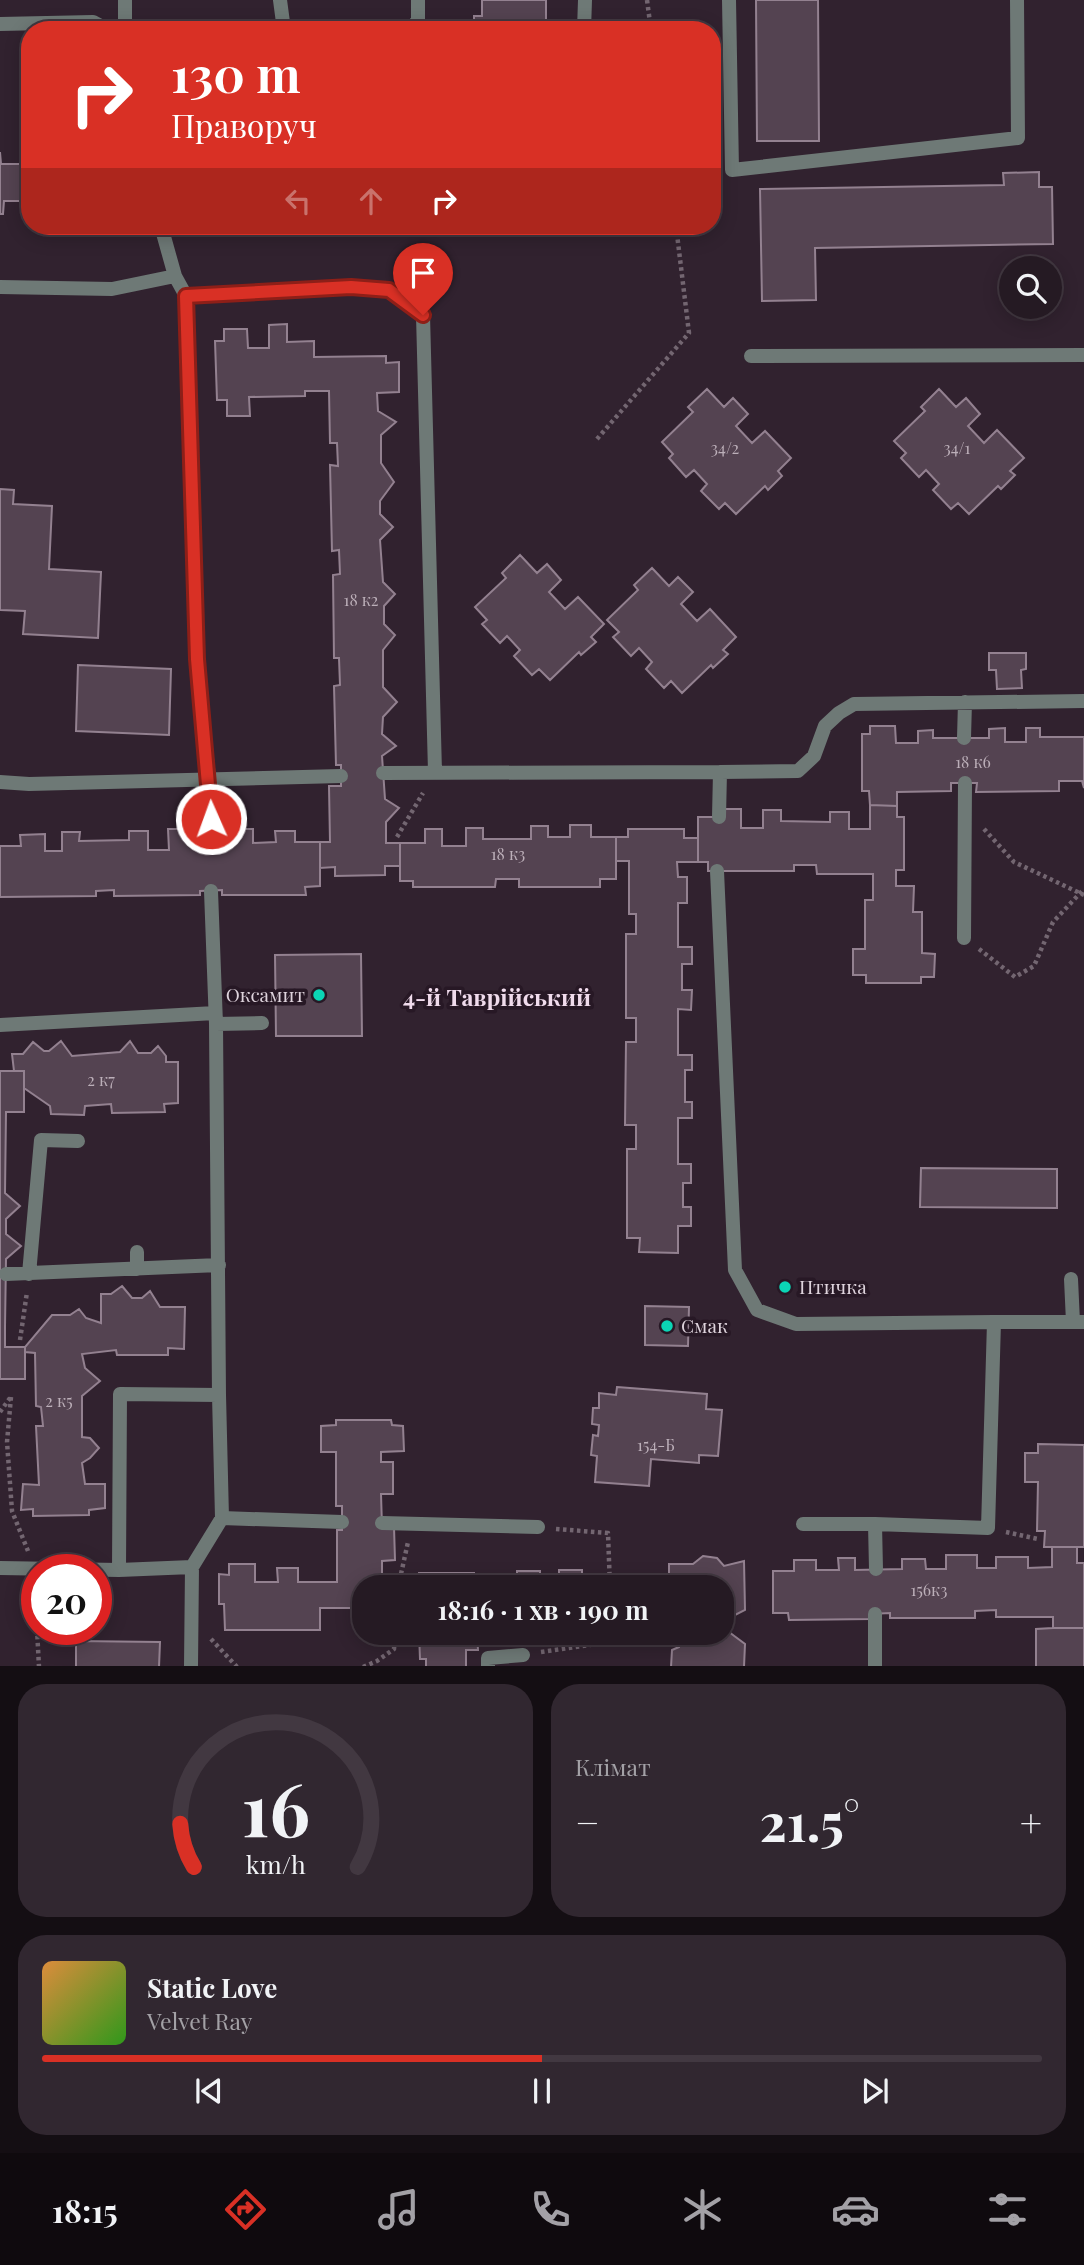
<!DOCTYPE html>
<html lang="uk">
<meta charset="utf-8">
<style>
body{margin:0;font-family:"Playfair Display",serif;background:#312730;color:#f1f3f6;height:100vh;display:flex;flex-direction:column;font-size:26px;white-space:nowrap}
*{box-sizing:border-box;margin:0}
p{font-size:23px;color:#a3a1a6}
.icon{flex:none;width:38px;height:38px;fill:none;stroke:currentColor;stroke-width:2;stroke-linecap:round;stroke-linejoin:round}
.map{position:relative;height:1666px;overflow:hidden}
.details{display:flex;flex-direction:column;gap:18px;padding:18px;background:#140e13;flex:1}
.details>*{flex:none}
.top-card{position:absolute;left:21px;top:21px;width:700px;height:214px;border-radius:28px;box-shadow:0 4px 18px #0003,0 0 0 2px #423841;background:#d93025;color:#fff;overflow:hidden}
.tools{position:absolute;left:999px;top:256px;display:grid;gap:14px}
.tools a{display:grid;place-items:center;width:63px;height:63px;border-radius:50%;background:#251a23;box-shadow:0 4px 18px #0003,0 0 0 2px #423841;font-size:35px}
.speed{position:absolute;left:21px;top:1554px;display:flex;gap:14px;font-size:35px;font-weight:700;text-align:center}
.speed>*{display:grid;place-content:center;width:91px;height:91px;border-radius:50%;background:#251a23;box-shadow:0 4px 18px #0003,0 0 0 2px #423841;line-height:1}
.speed .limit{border:10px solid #d22;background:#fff;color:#111}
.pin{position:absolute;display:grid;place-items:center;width:60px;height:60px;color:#fff;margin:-72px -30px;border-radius:50% 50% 50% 0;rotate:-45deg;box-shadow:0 0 7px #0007}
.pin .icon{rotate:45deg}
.me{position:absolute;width:77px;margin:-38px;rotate:358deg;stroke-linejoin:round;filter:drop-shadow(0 0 5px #0008)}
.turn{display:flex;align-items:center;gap:24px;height:147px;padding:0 35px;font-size:32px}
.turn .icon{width:91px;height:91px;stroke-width:2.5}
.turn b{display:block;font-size:49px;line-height:60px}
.lanes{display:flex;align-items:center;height:66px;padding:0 35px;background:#0003;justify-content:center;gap:35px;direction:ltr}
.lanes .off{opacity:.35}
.big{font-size:52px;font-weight:700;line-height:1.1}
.details .widget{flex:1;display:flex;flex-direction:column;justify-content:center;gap:10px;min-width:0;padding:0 24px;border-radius:28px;background:#312730}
.details .dial{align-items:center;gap:0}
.dial svg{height:182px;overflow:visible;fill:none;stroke:#423841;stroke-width:7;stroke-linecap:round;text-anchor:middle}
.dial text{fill:#f1f3f6;stroke:none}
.song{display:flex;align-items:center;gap:21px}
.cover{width:84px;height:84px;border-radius:10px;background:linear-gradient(135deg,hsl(30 70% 55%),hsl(110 70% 35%))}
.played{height:7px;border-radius:4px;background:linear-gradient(90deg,#d93025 50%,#423841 50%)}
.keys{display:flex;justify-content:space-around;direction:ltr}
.heat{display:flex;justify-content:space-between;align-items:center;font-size:38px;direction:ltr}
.details .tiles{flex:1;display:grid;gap:18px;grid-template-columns:1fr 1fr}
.widget:last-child{grid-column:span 2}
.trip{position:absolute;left:352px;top:1575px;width:382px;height:70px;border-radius:28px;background:#251a23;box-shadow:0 4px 18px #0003,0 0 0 2px #423841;font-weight:700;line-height:70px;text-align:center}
.dock{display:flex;height:112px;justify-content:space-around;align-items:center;background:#0f0a0e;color:#a3a1a6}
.dock .icon{width:49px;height:49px}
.dock .selected{color:#d93025}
.dock b{font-size:32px;color:#f1f3f6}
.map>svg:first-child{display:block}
.building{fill:#544351;stroke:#938190;stroke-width:2}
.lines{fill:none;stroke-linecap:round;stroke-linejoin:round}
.path{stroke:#736671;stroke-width:4.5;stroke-dasharray:3.5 3.5;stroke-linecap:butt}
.service{stroke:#6e7976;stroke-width:14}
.route-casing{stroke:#8d1f18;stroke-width:18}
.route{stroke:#d93025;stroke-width:12}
.poi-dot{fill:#0bd5b5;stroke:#271825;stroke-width:2.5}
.labels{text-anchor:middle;stroke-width:7;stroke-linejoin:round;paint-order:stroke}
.number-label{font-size:16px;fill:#bcafb9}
.poi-label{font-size:19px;fill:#ded3dc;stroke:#271825;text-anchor:start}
.quarter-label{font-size:23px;font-weight:bold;fill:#f0dbec;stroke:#271825}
</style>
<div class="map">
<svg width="1084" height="1667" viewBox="0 0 1084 1667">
<rect width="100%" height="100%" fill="#31222f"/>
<!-- building -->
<path class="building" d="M482 0H546V30H474V16H482Z
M756 0H818L819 141H757Z
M26 98H30V125H26Z
M21 148 30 149V212H23V201H4L3 214H0V152L1 164H21Z
M1039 172V187H1052L1053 244 815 248 816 300 762 301 760 189 1004 185 1003 173Z
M287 324V342L314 341V357L386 356V363L399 362V392L377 393 378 411 396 422 381 435V463L394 482 380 501V514L393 527 380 540 383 582 395 594 384 606V624L395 635 383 650V687L397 702 383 717 382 734 396 746 382 756 385 799 399 808 386 822V843H400V866H385V875L335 876V867L320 868V842H330L329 786H341V765H336L334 686 340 685 339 658H334L333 575 340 574 339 550 332 551 330 465 338 466 337 443H330L329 391H305V396L249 397 250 416H227V400H217L215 341H224V329H247L248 348H269V325Z
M707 389 724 407 733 398 748 414 736 426 752 443 765 431 791 458 778 471 782 476 768 490 765 486 736 514 725 503 719 509 701 491 707 484 694 470 686 477 669 458 673 454 662 442 693 412 688 407Z
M939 389 956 407 966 398 980 414 968 426 984 443 997 430 1024 458 1010 471 1015 475 1001 489 998 486 969 514 958 503 951 509 933 490 939 484 926 470 919 477 901 458 906 453 894 441 925 411 921 407Z
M0 489 14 490 13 504 52 506 49 569 101 572 98 638 23 634 25 611 0 610Z
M520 555 537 573 547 564 561 580 549 592 565 609 578 597 604 624 591 637 596 642 581 655 579 652 550 680 539 669 532 675 514 656 520 650 507 636 500 643 482 624 487 620 475 607 506 578 502 573Z
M652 568 669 586 678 577 693 592 681 604 697 621 710 609 736 637 723 650 728 654 713 668 711 665 682 693 671 681 664 688 646 669 652 662 639 648 631 656 613 637 619 632 607 620 638 590 634 585Z
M989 653H1026V669L1021 670 1022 688 997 689 996 670H989Z
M78 665 171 669 169 735 76 731Z
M870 726H895L896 743H918V731L933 730V738H989V729L1005 728V742H1026V728H1040V737H1084V788L1082 781H1059V791L976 792 977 783H951V791L897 792V806L870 805 869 791H862V734H870Z
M870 805 897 806V817H904V870H896V886H914L913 912H922V953L935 954 934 977H921V983H866V975H853V949H865V900H873V874H817L816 865H794V871H708V862H698V817H724L723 809H741V828H763V810H781V821L830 822V812H849V829H870Z
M570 825H591V837H616V879H600V887H519V879H496L495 887H413V881H400V843H425V829H442V846H466V828H483V839H531V826H548V837H570Z
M168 829H186V839H236V829H253V843L276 842 275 831H295V842H320V886L305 887 306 895H222V890L200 891V895L114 896V890L96 891V896L0 897V846H21L20 835 45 834V851H62V832H80L79 841 129 840V831H148V850H169Z
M628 829H684V838H698V862H677L678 877H687V903H678V947H692V964H682V990H692L691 1010 678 1009V1055H692V1070H685V1102H692V1118H678V1164H691V1183H683V1207H691V1226H678V1253L639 1252 640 1238H627V1149H636V1125H625L626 1042H636V1018H626V934H636V914H629V861H616V837H628Z
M361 954 362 1036H276L275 955Z
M61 1041 72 1056 120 1052 130 1041 138 1053H151L158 1046 166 1056V1062H178V1103L164 1104 165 1112 112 1113 111 1104 85 1106 84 1115 51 1114 50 1106 24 1088V1071H14L12 1054H23L33 1042 44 1051H49Z
M0 1071H24V1112H6L5 1193 20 1206 6 1219V1234L21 1246 6 1259 5 1327V1347H25V1379H0Z
M921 1168 1057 1169V1208L920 1207Z
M122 1286 132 1298H142L150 1291 160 1307H185L184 1349 168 1348V1355H117L116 1350 82 1354 85 1368 100 1381 82 1396V1437L90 1438 99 1448 90 1458 82 1463 85 1484H105V1508L89 1510V1515L33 1516V1509L21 1510 23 1484 39 1485 36 1426H43L41 1407 36 1406 35 1353 25 1352V1347L52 1315H70L79 1309 86 1318 101 1323V1294H111Z
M645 1306 689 1307 688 1346 645 1345Z
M617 1387 707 1394 706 1409 722 1410 718 1456 699 1455V1463L651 1459 649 1486 595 1482 597 1456 591 1455 593 1435 598 1436 599 1425 592 1424 593 1408H599V1393L616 1395Z
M336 1420H391L392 1425 403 1426 404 1451 381 1452V1462H393V1494H381L382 1527H394L395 1560 382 1561V1583H402V1587H364V1608H320V1630H225L224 1604H219V1574L229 1575V1564H255V1582H278L277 1568H298V1582H337V1530H342V1506H336V1452H321V1426L336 1425Z
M1038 1444 1084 1445V1547H1044L1045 1531H1037L1038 1482H1025V1453H1038Z
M1052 1547H1077V1563H1084V1628H1053V1617H996V1610L975 1611V1618H890V1613L870 1614V1619L789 1620 788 1613H773V1571H794V1560H816V1570H839L838 1558H855V1570L902 1569V1559H925L926 1569H946V1555H977V1568H996V1557H1028V1568L1052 1567Z
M703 1556 717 1558 724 1566 744 1561 745 1610 731 1617 729 1632 745 1644 744 1667H671L672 1650 679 1647 678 1633H721V1587H669V1564H693Z
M559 1570H582V1582H601V1587H487V1583H517V1571H540V1578L559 1577Z
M419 1573H474V1583H487V1587H402V1583H418Z
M1053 1628H1084V1667H1036V1629Z
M419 1633H477L478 1650H466V1667H426V1659H420Z
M509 1633H588V1635H509Z
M76 1641 160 1642 159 1667H76Z"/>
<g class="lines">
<!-- path -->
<path class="path" d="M647 0 651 30
M597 439 689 333 676 226
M984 829 1014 862 1084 895
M397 837 423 793
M979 949 1015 977 1034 966 1053 922 1084 889
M20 1340 27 1292
M11 1397 7 1442 12 1511 28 1551
M0 1412 10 1398
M556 1529 608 1533 610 1587
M1006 1532 1038 1539
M401 1574 408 1542
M36 1586 37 1618
M37 1629 39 1667
M211 1639 237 1667
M541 1652 611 1642V1633
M363 1667 377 1661 394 1649 395 1633"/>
<!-- service -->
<path class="service" d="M125 0V30
M280 0 284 30
M729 0 732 170 1018 138 1017 0
M0 24 93 22 108 30
M410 30 418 20V0
M584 30 585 0
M175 276 186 296 351 287 389 290 423 315 435 772
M0 287 112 289 175 276 161 226
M186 296 197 659 209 778 211 840
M751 356 1084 355
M964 738 965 702
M720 772 798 771 814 756 825 726 839 713 854 704 1084 701
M383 773 720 772 719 817
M0 782 29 784 341 776
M717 871 735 1270 757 1310 796 1324 994 1322 988 1528 875 1524
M211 891 216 1024 262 1023
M964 938 965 783
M0 1025 215 1013
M137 1252V1269
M6 1274 219 1265
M29 1274 41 1140 78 1141
M1071 1279 1073 1322
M994 1322H1084
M222 1518 342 1522
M382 1523 538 1527
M803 1524H875L876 1569
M0 1568 119 1570 192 1567
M119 1570 120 1394 219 1395
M191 1667 192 1567 222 1518 219 1395 216 1024
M488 1667V1658L523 1655
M875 1667V1614"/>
</g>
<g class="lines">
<!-- route casing -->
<g class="route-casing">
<path id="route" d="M211 819 197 659 186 296 351 287 389 290 423 315"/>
</g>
<!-- route -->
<use href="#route" class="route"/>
</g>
<!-- markers -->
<g class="poi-dot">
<circle cx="319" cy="995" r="7"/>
<circle cx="785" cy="1287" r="7"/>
<circle cx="667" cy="1326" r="7"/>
</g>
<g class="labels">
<!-- number labels -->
<g class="number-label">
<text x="725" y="454">34/2</text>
<text x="957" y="454">34/1</text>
<text x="361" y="606">18 к2</text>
<text x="973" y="768">18 к6</text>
<text x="508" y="860">18 к3</text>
<text x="101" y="1086">2 к7</text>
<text x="59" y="1407">2 к5</text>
<text x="656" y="1451">154-Б</text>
<text x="929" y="1596">156к3</text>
</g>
<!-- poi labels -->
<g class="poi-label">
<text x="305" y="1002" text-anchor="end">Оксамит</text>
<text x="799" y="1294">Птичка</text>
<text x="681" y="1333">Смак</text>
</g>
<!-- quarter labels -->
<g class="quarter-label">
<text x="497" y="1006">4-й Таврійський</text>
</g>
</g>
</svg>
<div class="tools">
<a><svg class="icon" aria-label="search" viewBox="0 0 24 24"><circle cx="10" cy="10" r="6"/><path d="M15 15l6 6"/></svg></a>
</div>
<div class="speed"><div class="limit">20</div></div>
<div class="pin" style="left:423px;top:315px;background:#d93025"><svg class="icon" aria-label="arrive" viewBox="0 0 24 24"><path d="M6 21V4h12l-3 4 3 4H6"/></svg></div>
<svg class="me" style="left:211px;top:819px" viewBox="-20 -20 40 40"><circle r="17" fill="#d93025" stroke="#fff" stroke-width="3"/><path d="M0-11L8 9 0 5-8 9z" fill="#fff"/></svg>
<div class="trip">18:16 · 1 хв · 190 m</div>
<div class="top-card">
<div class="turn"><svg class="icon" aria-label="right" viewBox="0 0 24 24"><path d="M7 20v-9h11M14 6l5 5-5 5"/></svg><div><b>130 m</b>Праворуч</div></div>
<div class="lanes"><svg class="icon off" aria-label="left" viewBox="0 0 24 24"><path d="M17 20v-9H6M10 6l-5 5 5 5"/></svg><svg class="icon off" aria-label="ahead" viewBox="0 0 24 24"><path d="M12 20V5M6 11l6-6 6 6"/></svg><svg class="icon" aria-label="right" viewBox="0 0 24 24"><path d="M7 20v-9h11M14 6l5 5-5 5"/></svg></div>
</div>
</div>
<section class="details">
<div class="tiles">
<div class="widget dial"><svg viewBox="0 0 100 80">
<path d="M14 69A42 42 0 1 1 86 69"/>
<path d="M14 69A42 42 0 0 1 8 50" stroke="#d93025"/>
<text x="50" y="56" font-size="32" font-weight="700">16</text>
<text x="50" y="72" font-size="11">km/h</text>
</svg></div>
<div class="widget"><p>Клімат</p>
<div class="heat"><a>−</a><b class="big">21.5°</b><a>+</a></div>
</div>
<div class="widget">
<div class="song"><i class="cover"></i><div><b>Static Love</b><p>Velvet Ray</p></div></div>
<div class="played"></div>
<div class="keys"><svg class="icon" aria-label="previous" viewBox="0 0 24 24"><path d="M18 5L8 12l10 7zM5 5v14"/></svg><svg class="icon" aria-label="pause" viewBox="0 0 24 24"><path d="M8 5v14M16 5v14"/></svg><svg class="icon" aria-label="next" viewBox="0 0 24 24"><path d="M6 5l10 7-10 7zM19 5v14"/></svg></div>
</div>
</div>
</section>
<nav class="dock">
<b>18:15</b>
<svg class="icon selected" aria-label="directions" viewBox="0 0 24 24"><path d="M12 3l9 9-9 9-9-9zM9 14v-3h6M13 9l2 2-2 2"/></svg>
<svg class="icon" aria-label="music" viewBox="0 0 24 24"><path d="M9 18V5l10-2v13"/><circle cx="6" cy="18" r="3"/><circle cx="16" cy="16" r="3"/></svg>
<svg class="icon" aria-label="phone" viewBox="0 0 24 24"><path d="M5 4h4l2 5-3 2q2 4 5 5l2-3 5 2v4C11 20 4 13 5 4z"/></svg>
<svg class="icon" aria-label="climate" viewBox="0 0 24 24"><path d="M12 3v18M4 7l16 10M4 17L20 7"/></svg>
<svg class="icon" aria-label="car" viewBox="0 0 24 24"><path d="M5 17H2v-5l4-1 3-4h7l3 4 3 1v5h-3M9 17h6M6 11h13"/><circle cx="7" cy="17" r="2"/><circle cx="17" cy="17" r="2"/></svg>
<svg class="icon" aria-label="filters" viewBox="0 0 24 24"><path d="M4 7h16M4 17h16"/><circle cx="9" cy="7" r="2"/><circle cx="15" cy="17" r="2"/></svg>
</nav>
